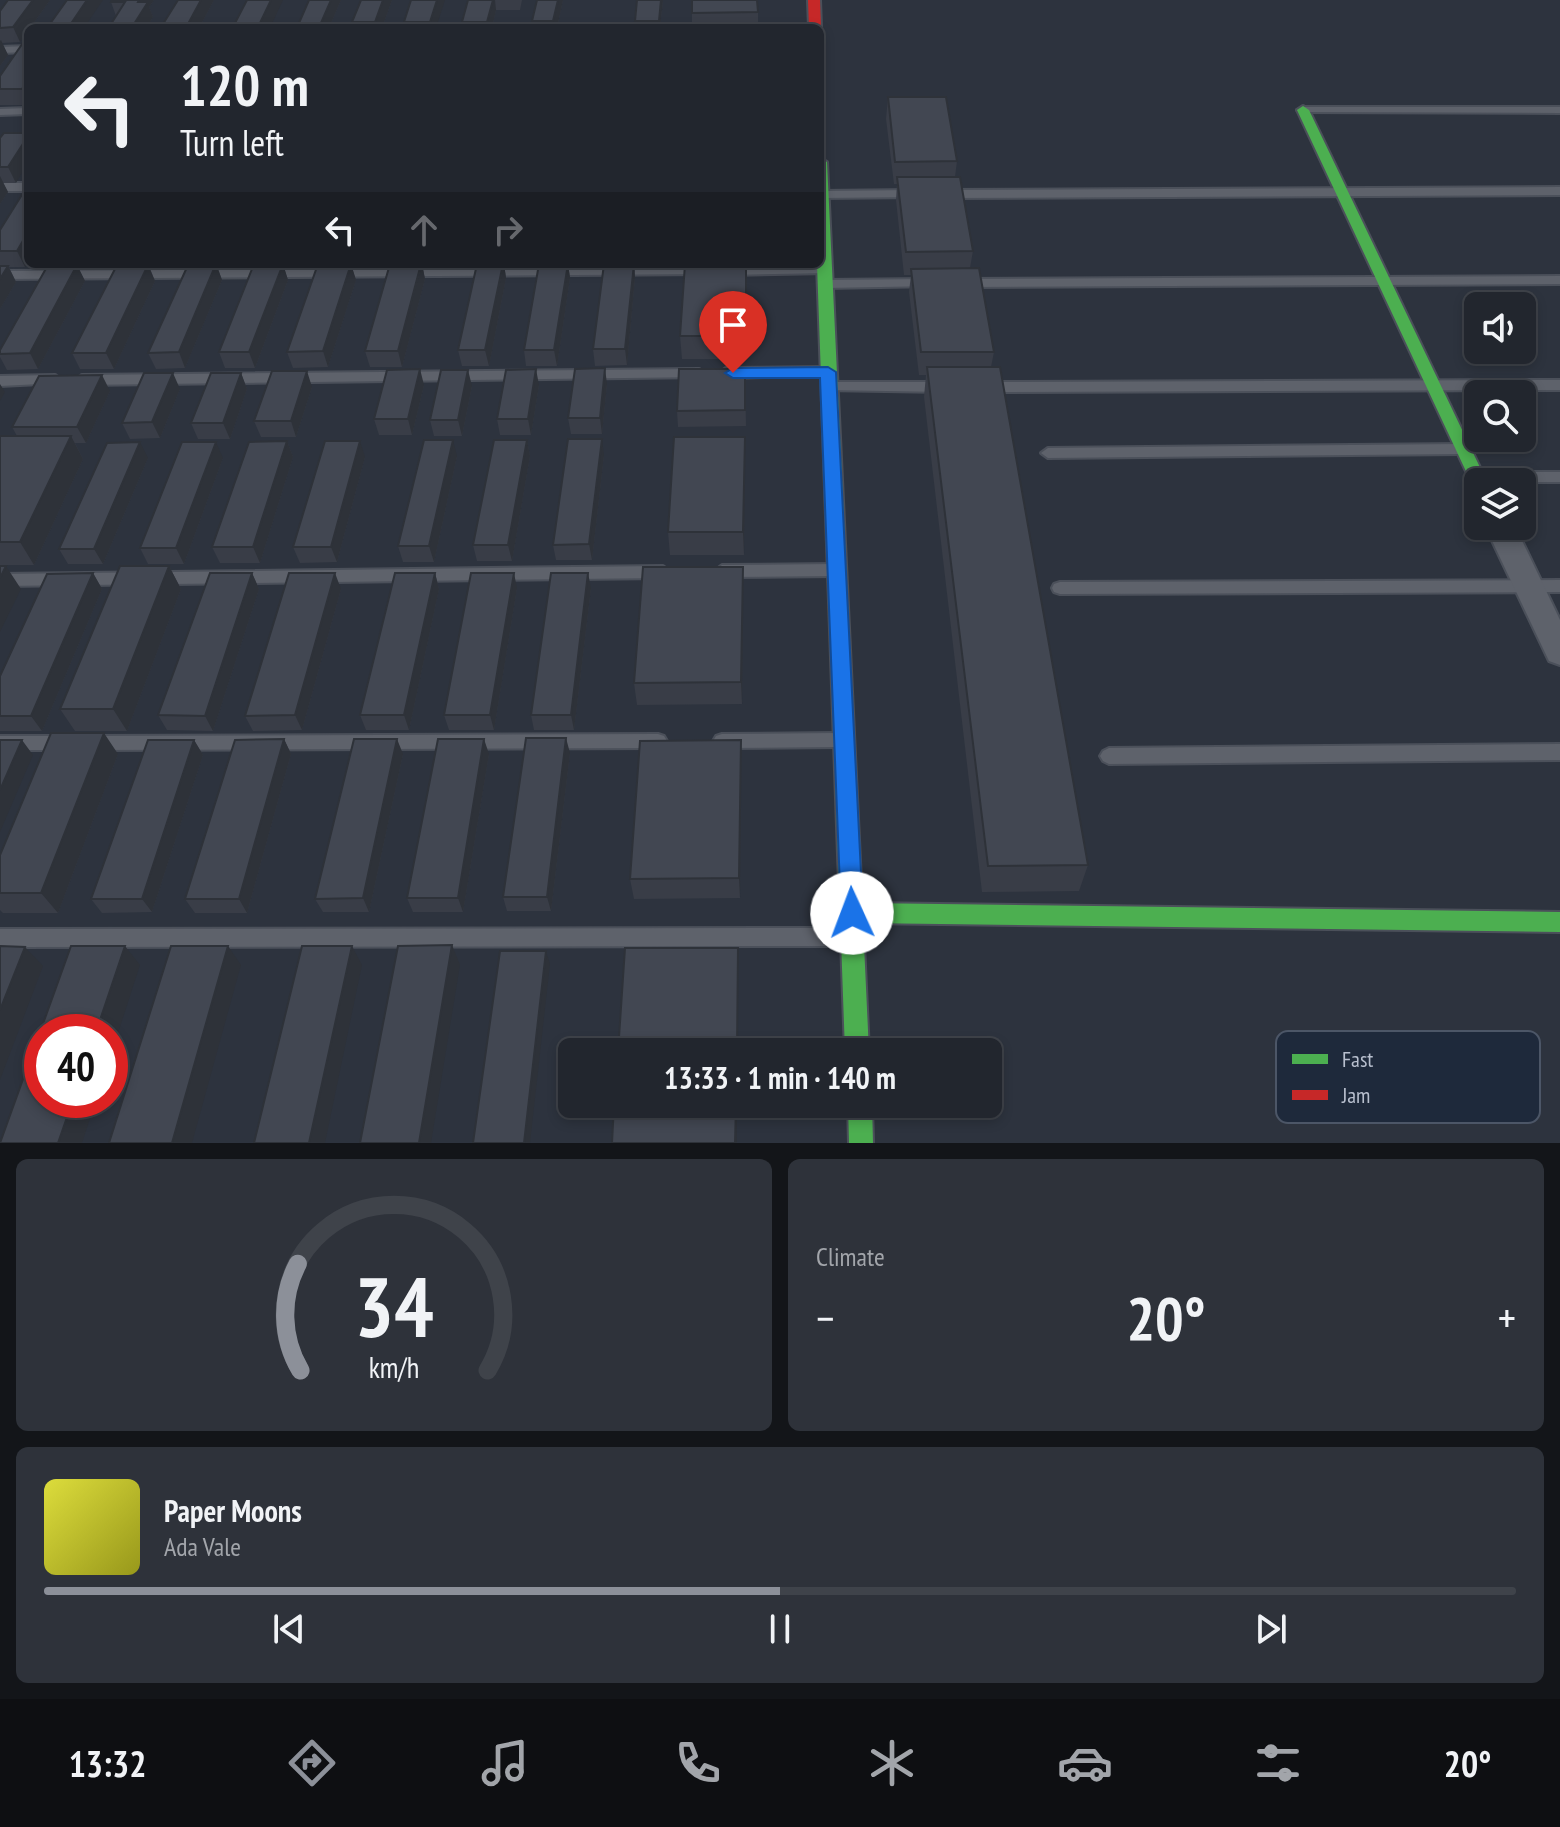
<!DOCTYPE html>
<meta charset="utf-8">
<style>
body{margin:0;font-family:"PT Sans Narrow",sans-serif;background:#2e323a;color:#f1f3f6;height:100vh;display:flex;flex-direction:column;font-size:30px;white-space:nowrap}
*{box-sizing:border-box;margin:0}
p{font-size:26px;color:#a2a5aa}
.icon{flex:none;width:44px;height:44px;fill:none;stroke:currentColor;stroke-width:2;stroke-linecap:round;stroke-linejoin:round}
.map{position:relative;height:1143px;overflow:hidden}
.details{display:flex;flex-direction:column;gap:16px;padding:16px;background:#131519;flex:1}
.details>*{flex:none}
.banner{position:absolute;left:24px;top:24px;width:800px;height:244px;border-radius:12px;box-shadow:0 4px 12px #0003,0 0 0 2px #3f434a;background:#22262e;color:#f1f3f6;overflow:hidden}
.tools{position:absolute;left:1464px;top:292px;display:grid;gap:16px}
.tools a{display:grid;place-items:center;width:72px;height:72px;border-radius:12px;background:#22262e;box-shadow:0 4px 12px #0003,0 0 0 2px #3f434a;font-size:40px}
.speed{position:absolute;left:24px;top:1014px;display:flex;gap:16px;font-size:40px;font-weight:700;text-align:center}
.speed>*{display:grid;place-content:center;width:104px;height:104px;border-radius:50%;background:#22262e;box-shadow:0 4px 12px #0003,0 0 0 2px #3f434a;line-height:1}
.speed .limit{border:12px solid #d22;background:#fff;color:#111}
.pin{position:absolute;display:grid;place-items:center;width:68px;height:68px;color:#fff;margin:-82px -34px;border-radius:50% 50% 50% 0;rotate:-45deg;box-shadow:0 0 8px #0007}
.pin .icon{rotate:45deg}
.me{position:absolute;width:88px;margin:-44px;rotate:358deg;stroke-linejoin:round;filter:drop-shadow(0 0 6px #0008)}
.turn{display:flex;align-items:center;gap:28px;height:168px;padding:0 24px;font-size:36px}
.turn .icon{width:104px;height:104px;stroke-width:2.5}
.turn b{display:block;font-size:56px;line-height:68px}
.lanes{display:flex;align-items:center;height:76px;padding:0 24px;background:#0003;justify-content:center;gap:40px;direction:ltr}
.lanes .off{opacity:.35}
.big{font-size:60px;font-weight:600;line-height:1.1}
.details .card{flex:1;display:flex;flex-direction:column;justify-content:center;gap:12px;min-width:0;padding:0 28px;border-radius:12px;background:#2e323a}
.details .dial{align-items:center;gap:0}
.dial svg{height:208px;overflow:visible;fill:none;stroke:#3f434a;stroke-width:7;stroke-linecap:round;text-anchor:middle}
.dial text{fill:#f1f3f6;stroke:none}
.song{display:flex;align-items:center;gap:24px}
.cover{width:96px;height:96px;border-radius:12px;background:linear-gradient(135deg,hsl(60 70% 55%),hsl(60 70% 35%))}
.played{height:8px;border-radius:4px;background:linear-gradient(90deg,#8c9099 50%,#3f434a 50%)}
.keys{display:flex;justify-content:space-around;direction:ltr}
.heat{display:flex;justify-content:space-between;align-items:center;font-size:44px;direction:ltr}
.details .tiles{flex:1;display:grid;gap:16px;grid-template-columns:1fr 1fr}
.card:last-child{grid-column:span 2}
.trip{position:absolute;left:558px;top:1038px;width:444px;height:80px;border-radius:12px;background:#22262e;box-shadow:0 4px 12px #0003,0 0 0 2px #3f434a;font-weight:600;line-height:80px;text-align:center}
.tabs{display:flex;height:128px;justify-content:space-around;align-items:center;background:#0e0f12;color:#a2a5aa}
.tabs .icon{width:56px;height:56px}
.tabs .active{color:#8c9099}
.tabs b{font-size:36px;color:#f1f3f6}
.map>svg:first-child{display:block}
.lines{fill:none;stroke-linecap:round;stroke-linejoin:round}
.lane-casing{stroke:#4b505a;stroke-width:4}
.street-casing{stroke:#4b505a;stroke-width:4}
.fast-casing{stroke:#4b505a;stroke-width:4}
.jam-casing{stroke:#4b505a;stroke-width:4}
.lane{fill:#5e626b;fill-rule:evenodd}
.street{fill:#5e626b;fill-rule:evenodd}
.fast{fill:#4caf50;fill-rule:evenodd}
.jam{fill:#c62828;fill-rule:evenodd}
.wall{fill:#393d47}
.shaded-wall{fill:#2e3239}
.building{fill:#424752;stroke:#2e3239;stroke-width:2}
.route{fill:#1a73e8;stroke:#114b97;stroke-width:2}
.key{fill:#1e293b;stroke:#4c5667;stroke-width:2}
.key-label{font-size:22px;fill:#b8bfce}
</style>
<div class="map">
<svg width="1560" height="1143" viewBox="0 0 1560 1143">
<rect width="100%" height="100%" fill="#2d333e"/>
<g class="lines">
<!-- lane casing -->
<g class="lane-casing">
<path id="lane" d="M28 46V52L0 53V47Z
M1303 107H1560V113L1299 112 1297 110Z
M28 108V114L0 115V109Z
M0 183H28V191H0Z
M1560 187V195L942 198 936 194 942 190Z
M914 190 918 191V197L820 198 822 191Z
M824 266 829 267V273L726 275 720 271 726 267Z
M703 267 709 271 708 274 0 279V271Z
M1560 276V284L962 287 955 283 962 279Z
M930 279 937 283 935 286 825 288 818 284 825 280Z
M828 367 833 369 835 372 833 375 726 378 719 373 726 368Z
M699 369 706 374 704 377 82 385 75 380 82 375Z
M55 375 62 380 60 383 0 386V376Z
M1560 380V390L982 392 975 387 982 382Z
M830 382H946L953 387 946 392 825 390 823 387Z
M1462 444 1469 449 1462 454 1048 458 1041 453 1048 448Z
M1478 472H1560V482H1478L1470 477Z
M835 564 843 570 835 576 722 577 714 571 722 565Z
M663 566 671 572 663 578 0 586V574Z
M1560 580V592L1060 594 1054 592 1052 588 1054 584 1060 582Z
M838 733 844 735 847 740 844 745 838 747 722 748 716 746 713 741 716 736 722 734Z
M658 734 664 736 667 741 664 746 658 748 90 750 84 748 81 743 84 738 90 736Z
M0 736H66L72 738 75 743 72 748 66 750H0Z
M1560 744V760L1109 764 1103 761 1100 756 1103 751 1109 748Z
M847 928 854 931 857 937 854 943 847 946 0 947V929Z"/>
</g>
<!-- street casing -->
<g class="street-casing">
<path id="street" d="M1485 526H1515L1560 620V665L1549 661Z"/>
</g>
<!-- fast casing -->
<g class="fast-casing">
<path id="fast" d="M1303 106 1309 110 1487 482H1478V488L1471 482 1297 110Z
M820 158 827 162 862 903 1560 912V932L863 923 869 1052H845L817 264H820Z
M848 1104H872L873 1143H849Z"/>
</g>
<!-- jam casing -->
<g class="jam-casing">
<path id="jam" d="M808 0H820L821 28 820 29 809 28Z"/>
</g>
<!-- lane -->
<use href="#lane" class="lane"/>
<!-- street -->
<use href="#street" class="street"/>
<!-- fast -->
<use href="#fast" class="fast"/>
<!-- jam -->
<use href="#jam" class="jam"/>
</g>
<!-- wall -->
<path class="wall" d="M8 0H50L30 28H28L20 42 2 43 8 55 0 66V11Z
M112 0H154L149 7 153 17 146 28H112L111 24 116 16 111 2Z
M178 0H214L199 28H165L163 24Z
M247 0 270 28H236L235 23Z
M309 0H341L329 28H300L299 23Z
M392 0 382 28H353L352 22Z
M411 0 436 28H405L404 22Z
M468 0H522L520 10H496L492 28H463L462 22Z
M537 0H563L557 28H533L532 21Z
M637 0H663L660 28H635V21Z
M758 0V28H692V13Z
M28 40V105H0V76Z
M888 97 957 161 955 177 973 251 970 268 994 352 991 367 1088 865 1079 891 982 892 924 397 926 375H919L909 292 911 275H904L896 200 897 184H894L886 119Z
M0 138 16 183H3L8 192 0 204Z
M28 185 25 267H9L16 282 0 309V230Z
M63 264H95L94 267H78L85 281 38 369 7 370 0 357V350L63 265Z
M130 264H163L162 266H149L155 281 114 369H80L72 353Z
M201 264H230L229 266H217L222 280 185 368 156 369 148 353Z
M254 264H294V265H283L288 280 255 368H225L219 352Z
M318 264H361L351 265 356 280 328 367 293 368 287 352Z
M390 264H429H422L425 279 402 367H370L365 351Z
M477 264H509H504L506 278 489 366H462L458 350Z
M568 264 570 278 557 366H526L524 350Z
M634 264 635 278 627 365 595 366 593 349Z
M747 283 746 359H682L680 336Z
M745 369 746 426 678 427 677 411Z
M241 373 247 389 230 439H198L191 423Z
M607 384 602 434H571L568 418Z
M424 385 412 435H379L374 419Z
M539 385 531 435H500L497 419Z
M472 386 462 436H434L430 420Z
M312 387 296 437H261L254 421Z
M180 389 160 438 130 439 122 423Z
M110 391 86 443H75L83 459 34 565H0V436H17L12 427Z
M745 437 744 555H670L668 532Z
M527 440 530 456 512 561H477L473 545Z
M287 441 293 457 260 563H220L212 547Z
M604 455 592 560H556L553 545Z
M457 456 434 562H403L398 546Z
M365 457 337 562 300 563 293 547Z
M148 458 103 564H68L59 549Z
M223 458 184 564H148L140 548Z
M169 566 181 589 127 731H75L60 709Z
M93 573 102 589 42 731H0V676Z
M252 573 259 589 213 731 167 730 158 715Z
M435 573 439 589 409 730H366L360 715Z
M517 588 494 730H449L444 715Z
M591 588 574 730H534L531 715Z
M341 589 302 730 253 731 245 716Z
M743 589 742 704 637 705 634 683Z
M284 739 291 754 247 913H195L185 899Z
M194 740 203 755 152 912 102 913 91 899Z
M741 740 740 898 634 899 630 879Z
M570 753 551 911H507L503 897Z
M118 754 58 913H3L0 910V855Z
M403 754 369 912H323L315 899Z
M489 754 463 912H413L407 898Z"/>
<!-- shaded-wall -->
<path class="shaded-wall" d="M33 0H50L30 28H28V31L20 42 13 27Z
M87 0H103L84 28H68Z
M139 0H154L149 7 153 17 146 28H135L134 24Z
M201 0H214L199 28H189L188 24Z
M271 0H283L270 28H262L260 23Z
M331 0H341L329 28H323L321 23Z
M383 0H392L382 28H376L375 22Z
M437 0H445L436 28H432L430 22Z
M493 0H495L496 10 492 28H488L487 22Z
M558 0H563L557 28H554L553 21Z
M661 0H663L660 28H659Z
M1 40 8 55 0 66V41Z
M28 80V104L22 89Z
M28 136V163L16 183 8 167Z
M0 176 8 192 0 204Z
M28 232V262L25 267 17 251Z
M216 264 222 280 185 368 179 352Z
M283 264 288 280 255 368 249 352Z
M351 264 356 280 328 367 323 351Z
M422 264 425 279 402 367 398 351Z
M504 264 506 278 489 366 485 350Z
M568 264 570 278 557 366 554 350Z
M634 264 635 278 627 365 625 349Z
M77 265 85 281 38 369 30 353Z
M148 265 155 281 114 369 106 353Z
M8 266 16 282 0 309V279Z
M605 368 607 384 602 434 600 418Z
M420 369 424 385 412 435 408 419Z
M536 369 539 385 531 435 528 419Z
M468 370 472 386 462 436 458 420Z
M307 371 312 387 296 437 291 421Z
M173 373 180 389 160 438 152 422Z
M241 373 247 389 230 439 223 423Z
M102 375 110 391 86 443 77 427Z
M0 384 5 392 0 401Z
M71 436 83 459 34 565 20 542Z
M745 437V460L744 555 743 532Z
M602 439 604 455 592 560 589 544Z
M453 440 457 456 434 562 429 546Z
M527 440 530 456 512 561 508 545Z
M287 441 293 457 260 563 253 547Z
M360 441 365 457 337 562 331 547Z
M140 442 148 458 103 564 94 549Z
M216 442 223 458 184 564 176 548Z
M6 566 21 589 0 632V578Z
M169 566 181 589 127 731 113 709Z
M743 567V589L742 704 741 682Z
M93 573 102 589 42 731 31 716Z
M252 573 259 589 213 731 205 716Z
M335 573 341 589 302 730 295 715Z
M435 573 439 589 409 730 404 715Z
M514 573 517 588 494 730 490 715Z
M588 573 591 588 574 730 571 715Z
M104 733 118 754 58 913 41 893Z
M566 738 570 753 551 911 547 897Z
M284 739 291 754 247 913 239 899Z
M397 739 403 754 369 912 363 898Z
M484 739 489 754 463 912 458 898Z
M22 740 33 755 0 832V790Z
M194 740 203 755 152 912 142 899Z
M741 740V761L740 898 739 878Z
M452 945 460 965 431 1143H419Z
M125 946 140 965 110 1058V1032H96Z
M228 946 241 965 192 1143H172Z
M352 946 362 965 325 1143H309Z
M25 947 43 966 0 1080V1010Z
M738 948V1052H737Z
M546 951 550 964 530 1143H524Z
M73 1100H96L82 1143H58Z
M736 1104H737V1143H735Z"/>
<!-- building -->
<path class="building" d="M8 0H33L13 27 0 28V11Z
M67 0H87L68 28H47Z
M112 0H139L138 2H148L134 24H111L125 2H111Z
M178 0H201L188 24H163Z
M247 0H271L260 23H235Z
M309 0H331L321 23H299Z
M361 0H383L375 22H352Z
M411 0H437L430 22H404Z
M468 0H493L487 22H462Z
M537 0H558L553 21H532Z
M637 0H661L659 21H635Z
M692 0H757L758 12 692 13Z
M701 23H755V28H700Z
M25 40H28V80L22 89H0V76Z
M888 97H946L957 161 895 162Z
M4 133H28V136L8 167H0V138Z
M897 177H960L973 251 906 252Z
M28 185V232L17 251H0V230Z
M216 264 179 352 148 353 188 265Z
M254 264H283L249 352H219Z
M318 264H351L323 351 287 352Z
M390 264H421L398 351H365Z
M477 264H503L485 350H458Z
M539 264H568L554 350H524Z
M604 264H634L625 349H593Z
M685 264H746V336H680Z
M48 265H77L30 353 0 354V350Z
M117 265H148L106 353H72Z
M0 266H8L0 279Z
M979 268 994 352H921L911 269Z
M927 367H1000L1088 865 988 866Z
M605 368 600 418H568L575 369Z
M420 369 408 419H374L387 370Z
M536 369 528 419H497L506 370Z
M679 369H745V410L677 411Z
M441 370H468L458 420H430Z
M272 371H307L291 421H254Z
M144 373H173L152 422 122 423Z
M211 373H241L223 423H191Z
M102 375 77 427H12L39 376Z
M0 436H71L20 542H0Z
M674 437H745L743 532H668Z
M568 439H602L589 544 553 545Z
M424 440H453L429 546H398Z
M494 440H527L508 545H473Z
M287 441 253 547H212L249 442Z
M325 441H360L331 547H293Z
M140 442 94 549H59L107 443Z
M182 442H216L176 548H140Z
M0 566H6L0 578Z
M120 566H169L113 709H60Z
M643 567H743L741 682 634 683Z
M93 573 31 716H0V676L47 574Z
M210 573H252L205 716 158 715Z
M289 573H335L295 715 245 716Z
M395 573H435L404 715H360Z
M471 573H514L490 715H444Z
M551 573H588L571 715H531Z
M51 733H104L41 893H0V855Z
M526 738H566L547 897H503Z
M284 739 239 899H185L235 740Z
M354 739H397L363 898 315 899Z
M438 739H484L458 898H407Z
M0 740H22L0 790Z
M148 740H194L142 899H91Z
M741 740 739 878 630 879 640 741Z
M452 945 419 1143H360L398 946Z
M0 946 25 947 0 1010Z
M71 946H125L96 1032H42V1100H73L58 1143H0Z
M171 946H228L172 1143H109Z
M302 946H352L309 1143H254Z
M625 948H738L737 1052H618Z
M500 951H546L524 1143H473Z
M614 1104H736L735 1143H612Z"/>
<!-- route -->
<path class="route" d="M828 367 836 372 863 913 860 920 852 923 844 920 841 913 820 378H733L725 373 733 368Z"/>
<!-- legend -->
<rect x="1276" y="1031" width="264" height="92" rx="12" class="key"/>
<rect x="1292" y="1054" width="36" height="10" fill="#4caf50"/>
<rect x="1292" y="1090" width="36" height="10" fill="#c62828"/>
<g class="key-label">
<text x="1342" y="1067">Fast</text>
<text x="1342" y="1103">Jam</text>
</g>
</svg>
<div class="tools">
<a><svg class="icon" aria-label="sound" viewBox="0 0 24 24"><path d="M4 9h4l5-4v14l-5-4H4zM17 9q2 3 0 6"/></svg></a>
<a><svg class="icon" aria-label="search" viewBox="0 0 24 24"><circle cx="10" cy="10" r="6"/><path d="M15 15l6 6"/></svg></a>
<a><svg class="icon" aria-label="layers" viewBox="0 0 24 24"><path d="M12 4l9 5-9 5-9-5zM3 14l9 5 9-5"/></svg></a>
</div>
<div class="speed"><div class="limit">40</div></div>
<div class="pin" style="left:733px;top:373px;background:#d93025"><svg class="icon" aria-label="arrive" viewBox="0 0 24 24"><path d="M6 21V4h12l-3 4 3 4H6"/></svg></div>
<svg class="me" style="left:852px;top:913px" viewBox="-20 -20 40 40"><circle r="19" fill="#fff"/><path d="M0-13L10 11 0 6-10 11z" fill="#1a73e8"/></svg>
<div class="trip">13:33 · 1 min · 140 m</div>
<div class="banner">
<div class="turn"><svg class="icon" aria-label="left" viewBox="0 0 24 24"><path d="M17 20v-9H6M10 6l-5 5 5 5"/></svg><div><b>120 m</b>Turn left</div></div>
<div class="lanes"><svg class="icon" aria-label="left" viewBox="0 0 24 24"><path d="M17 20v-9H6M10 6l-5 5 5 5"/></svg><svg class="icon off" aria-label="ahead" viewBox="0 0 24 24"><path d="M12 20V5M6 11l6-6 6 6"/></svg><svg class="icon off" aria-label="right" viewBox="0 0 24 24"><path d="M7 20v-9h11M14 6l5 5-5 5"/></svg></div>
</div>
</div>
<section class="details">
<div class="tiles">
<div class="card dial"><svg viewBox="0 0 100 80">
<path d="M14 69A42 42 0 1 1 86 69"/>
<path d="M14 69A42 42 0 0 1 13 28" stroke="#8c9099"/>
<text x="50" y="56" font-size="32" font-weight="700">34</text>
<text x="50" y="72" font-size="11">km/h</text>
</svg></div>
<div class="card"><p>Climate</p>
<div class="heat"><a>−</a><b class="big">20°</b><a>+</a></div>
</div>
<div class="card">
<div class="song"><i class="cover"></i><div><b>Paper Moons</b><p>Ada Vale</p></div></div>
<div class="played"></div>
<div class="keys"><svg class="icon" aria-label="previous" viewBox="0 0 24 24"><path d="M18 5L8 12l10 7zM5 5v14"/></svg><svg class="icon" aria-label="pause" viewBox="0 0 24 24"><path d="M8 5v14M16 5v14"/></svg><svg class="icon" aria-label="next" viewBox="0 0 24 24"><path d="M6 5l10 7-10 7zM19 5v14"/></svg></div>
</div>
</div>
</section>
<nav class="tabs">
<b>13:32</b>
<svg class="icon active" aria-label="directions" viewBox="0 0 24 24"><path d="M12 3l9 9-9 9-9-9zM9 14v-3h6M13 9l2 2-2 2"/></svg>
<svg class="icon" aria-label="music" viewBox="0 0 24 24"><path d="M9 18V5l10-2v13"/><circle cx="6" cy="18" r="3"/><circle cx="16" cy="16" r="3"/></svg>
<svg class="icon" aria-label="phone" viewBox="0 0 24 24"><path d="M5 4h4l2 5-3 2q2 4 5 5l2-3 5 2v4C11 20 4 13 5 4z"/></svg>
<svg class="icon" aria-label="climate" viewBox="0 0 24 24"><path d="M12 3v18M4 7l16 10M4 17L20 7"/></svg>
<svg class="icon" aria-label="car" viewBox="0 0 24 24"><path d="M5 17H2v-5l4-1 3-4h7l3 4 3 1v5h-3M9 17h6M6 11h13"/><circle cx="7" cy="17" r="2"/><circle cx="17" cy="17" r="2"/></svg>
<svg class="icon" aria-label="filters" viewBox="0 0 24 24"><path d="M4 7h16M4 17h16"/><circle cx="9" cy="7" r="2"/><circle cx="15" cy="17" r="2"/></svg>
<b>20°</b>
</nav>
